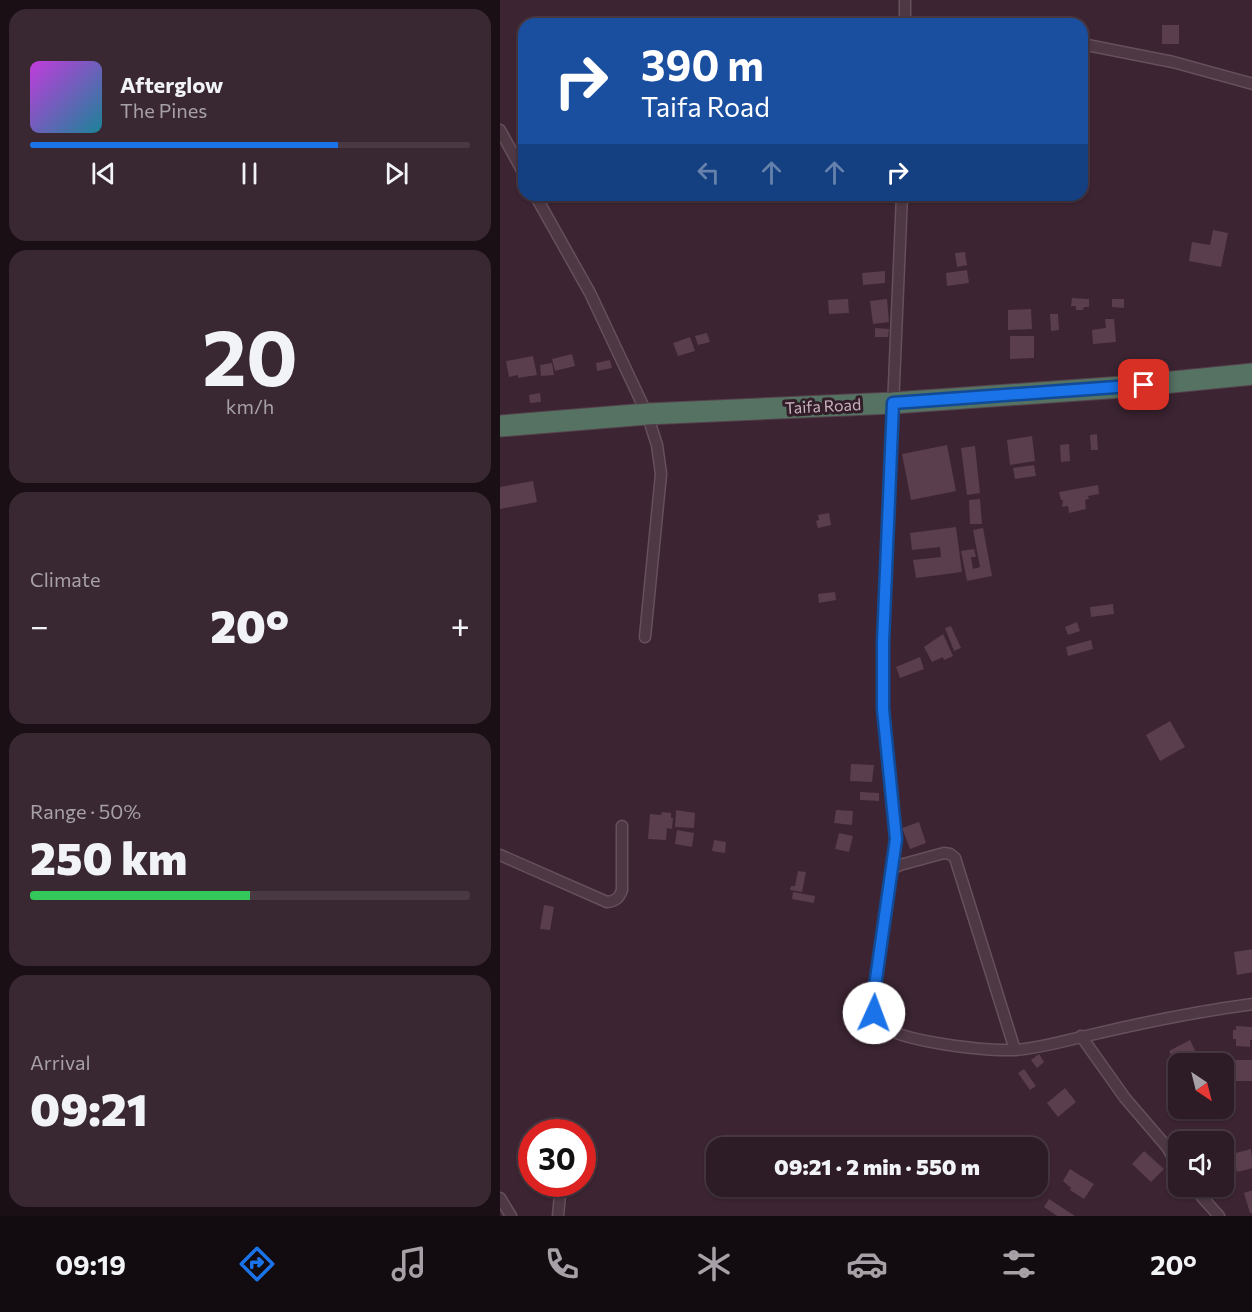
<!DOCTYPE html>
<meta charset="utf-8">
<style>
body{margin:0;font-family:Commissioner,sans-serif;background:#392832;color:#f1f3f6;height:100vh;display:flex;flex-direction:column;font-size:22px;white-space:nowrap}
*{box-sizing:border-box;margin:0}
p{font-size:20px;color:#a7a1a7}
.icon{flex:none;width:33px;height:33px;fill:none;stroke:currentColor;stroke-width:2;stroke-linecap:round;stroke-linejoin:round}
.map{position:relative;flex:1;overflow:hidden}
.side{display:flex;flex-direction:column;gap:9px;padding:9px;background:#190f15;width:500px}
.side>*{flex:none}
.guide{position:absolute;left:18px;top:18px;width:570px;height:183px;border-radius:18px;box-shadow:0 2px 4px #0004,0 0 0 2px #483943;background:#1a4fa0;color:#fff;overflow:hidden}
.needle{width:39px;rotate:145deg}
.fabs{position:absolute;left:668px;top:1053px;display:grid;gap:12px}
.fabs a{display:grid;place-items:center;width:66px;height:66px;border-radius:12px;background:#2d1b26;box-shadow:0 2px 4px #0004,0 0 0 2px #483943;font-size:30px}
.speed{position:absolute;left:18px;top:1119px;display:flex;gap:12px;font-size:30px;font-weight:700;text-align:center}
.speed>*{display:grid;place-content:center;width:78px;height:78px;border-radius:50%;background:#2d1b26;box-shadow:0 2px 4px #0004,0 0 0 2px #483943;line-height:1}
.speed .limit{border:9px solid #d22;background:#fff;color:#111}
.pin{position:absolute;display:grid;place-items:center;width:51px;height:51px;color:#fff;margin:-26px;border-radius:12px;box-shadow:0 3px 9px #0006}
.me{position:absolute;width:66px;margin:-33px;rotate:2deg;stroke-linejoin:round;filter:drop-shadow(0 0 4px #0008)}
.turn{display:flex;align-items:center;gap:21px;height:126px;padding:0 24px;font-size:27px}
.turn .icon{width:78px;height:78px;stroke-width:2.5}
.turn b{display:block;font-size:42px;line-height:51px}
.lanes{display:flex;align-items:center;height:57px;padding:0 24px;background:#0003;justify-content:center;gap:30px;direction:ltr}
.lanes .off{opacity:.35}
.big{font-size:45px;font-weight:800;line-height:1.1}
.side .tile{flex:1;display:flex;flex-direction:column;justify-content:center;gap:9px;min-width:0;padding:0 21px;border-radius:18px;background:#392832}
.side .dial{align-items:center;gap:0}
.dial b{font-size:78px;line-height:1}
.song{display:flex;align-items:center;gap:18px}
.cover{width:72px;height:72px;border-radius:9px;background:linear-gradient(135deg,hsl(290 70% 55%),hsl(190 70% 35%))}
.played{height:6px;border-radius:3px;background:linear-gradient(90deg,#1a73e8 70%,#483943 70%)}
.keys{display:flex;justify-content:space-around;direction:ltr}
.heat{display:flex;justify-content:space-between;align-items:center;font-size:33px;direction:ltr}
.charge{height:9px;border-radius:4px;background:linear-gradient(90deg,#34c759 50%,#483943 0)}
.trip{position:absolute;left:206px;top:1137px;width:342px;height:60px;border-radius:18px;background:#2d1b26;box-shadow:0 2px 4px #0004,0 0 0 2px #483943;font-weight:800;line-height:60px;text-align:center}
.dock{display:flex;height:96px;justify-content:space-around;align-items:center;background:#120b0f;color:#a7a1a7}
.dock .icon{width:42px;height:42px}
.dock .current{color:#1a73e8}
.dock b{font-size:27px;color:#f1f3f6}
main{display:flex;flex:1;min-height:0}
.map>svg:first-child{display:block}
.building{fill:#5a3e4d}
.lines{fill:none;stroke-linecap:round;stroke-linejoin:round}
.street-casing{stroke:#65505b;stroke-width:13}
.highway-casing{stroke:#55404b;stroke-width:23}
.street{stroke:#4d3843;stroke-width:10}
.highway{stroke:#557263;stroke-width:21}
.route-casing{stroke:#114b97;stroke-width:15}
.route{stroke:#1a73e8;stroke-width:10}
.labels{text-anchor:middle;stroke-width:6;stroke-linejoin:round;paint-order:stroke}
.street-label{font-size:16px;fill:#c8b4be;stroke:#321d28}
</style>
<main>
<section class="side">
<div class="tile">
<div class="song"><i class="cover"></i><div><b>Afterglow</b><p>The Pines</p></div></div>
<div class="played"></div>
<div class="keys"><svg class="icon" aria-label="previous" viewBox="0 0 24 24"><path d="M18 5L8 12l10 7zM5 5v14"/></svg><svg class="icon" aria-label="pause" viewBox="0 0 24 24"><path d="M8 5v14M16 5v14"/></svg><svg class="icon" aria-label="next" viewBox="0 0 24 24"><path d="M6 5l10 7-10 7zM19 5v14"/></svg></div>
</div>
<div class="tile dial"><b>20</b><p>km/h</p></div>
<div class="tile"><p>Climate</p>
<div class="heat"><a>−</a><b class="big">20°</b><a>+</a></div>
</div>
<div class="tile"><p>Range · 50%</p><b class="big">250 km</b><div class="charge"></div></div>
<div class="tile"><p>Arrival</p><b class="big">09:21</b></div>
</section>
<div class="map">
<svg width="753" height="1216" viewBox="0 0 753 1216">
<rect width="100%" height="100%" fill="#3c2432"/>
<!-- building -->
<path class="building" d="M662 25H679V44H662Z
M713 230 728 233 721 267 689 261 692 242 710 245Z
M465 252 467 265 457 267 455 253Z
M467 270 469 283 447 286 446 273Z
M385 271V283L363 285 362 273Z
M572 298 589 299V307H584L583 310H576V306H571Z
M348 299 349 313 329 314 328 300Z
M387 299 389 322 373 324 370 301Z
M612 299H624V308L612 307Z
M531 309 532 329 508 330V310Z
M550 314H558L559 330 551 331Z
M605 319H614L616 342 593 344 592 330 606 328Z
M375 328 389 329 388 337H375Z
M207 333 210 342 198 345 195 336Z
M510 336H534V358L510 359Z
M190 337 195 351 178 356 173 343Z
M72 354 75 366 55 371 52 359Z
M33 356 37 375 18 378V375L9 377 6 361Z
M110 360 112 368 97 371 96 363Z
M52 363 54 375 41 376 40 365Z
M40 393 41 402 30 403 29 395Z
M597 434 598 450H591L590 435Z
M532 436 535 461 510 465 507 440Z
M569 444 570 461 561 462 560 445Z
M447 445 456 491 411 500 402 454Z
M475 446 480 493 467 495 461 448Z
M534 465 536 476 515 479 513 468Z
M33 481 37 502 0 509V487Z
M598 485 599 494 588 496 589 499 585 500 586 509 569 513 568 506 562 507 563 500H561L559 492Z
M480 499 482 524H470L469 500Z
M329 513 331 525 318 528 316 521 319 520 318 515Z
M456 527 462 572 416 578 413 560 441 557 440 547 412 550 410 533Z
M483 528 492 576 467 581 461 551 474 549 476 557H471L473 569 480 567 473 530Z
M335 592 336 600 319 603 318 594Z
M613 604 614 614 591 617 590 607Z
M577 622 580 631 568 635 565 627Z
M451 626 461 648 454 651 445 628Z
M443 634 453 656 444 660 443 657 432 662 424 647Z
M591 640 593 649 568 656 566 647Z
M420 657 424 669 400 678 396 667Z
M670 721 685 747 660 761 646 735Z
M351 764 374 765 372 782 350 781Z
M360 792 379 793V801L360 800Z
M176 810 195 813 194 828 175 827Z
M336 810 353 811 352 825 334 823Z
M162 812 171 813V818H173L172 829 167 828 166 840 148 839 150 814 161 815Z
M419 822 426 843 410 849 402 828Z
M177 830 194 833 192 847 175 844Z
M339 833 353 836 349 852 335 849Z
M214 840 226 842 225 853 212 851Z
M298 871 306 872 302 892 290 890 291 886H295Z
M293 892 315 896 314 903 292 899Z
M44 905 54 907 50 930 40 929Z
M753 949V972L737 975 734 952Z
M736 1026 752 1027 753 1040H750V1047L736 1046V1039H733V1030H736Z
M690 1040 700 1061 696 1064H678V1069L669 1051Z
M539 1054 544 1062 537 1068 531 1060Z
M732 1060H753V1081H732Z
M524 1069 536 1086 530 1090 518 1073Z
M565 1088 576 1102 558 1117 547 1103Z
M730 1138 735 1151 728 1154 723 1141Z
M751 1149 753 1168 737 1172 732 1154Z
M644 1151 664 1169 651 1182 632 1164Z
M570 1169 594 1184 584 1199 570 1190 571 1188 563 1181Z
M753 1190V1213H750L744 1193Z
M549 1199 575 1216H557L544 1207Z"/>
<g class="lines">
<!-- street casing -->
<g class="street-casing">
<path id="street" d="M405 0V24
M582 44 673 62 753 84
M0 130 24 174
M35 195 90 293 147 414 157 445 161 474 145 637
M402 195 383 643V709L396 839 374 993C374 1004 373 1016 380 1024 398 1042 487 1051 514 1050 538 1049 575 1038 599 1033 650 1021 701 1011 753 1004
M0 855 107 902C116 901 119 898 122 890V826
M392 869 400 865 444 853 450 854 455 858 515 1050
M581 1036 625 1098 667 1147 678 1166
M692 1186 719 1216
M0 1198 11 1216
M58 1216 61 1184"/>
</g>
<!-- highway casing -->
<g class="highway-casing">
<path id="highway" d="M0 426 147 414 393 403 622 387 753 374"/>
</g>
<!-- street -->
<use href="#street" class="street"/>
<!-- highway -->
<use href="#highway" class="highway"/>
</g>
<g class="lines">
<!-- route casing -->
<g class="route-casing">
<path id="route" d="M374 1013V993L396 839 383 709V643L393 403 644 385"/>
</g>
<!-- route -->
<use href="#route" class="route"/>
</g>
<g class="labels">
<!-- street labels -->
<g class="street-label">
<text transform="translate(323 406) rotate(-3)" y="6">Taifa Road</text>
</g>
</g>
</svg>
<div class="fabs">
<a><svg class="needle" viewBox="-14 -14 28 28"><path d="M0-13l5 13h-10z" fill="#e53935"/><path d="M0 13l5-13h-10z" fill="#a7a1a7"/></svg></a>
<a><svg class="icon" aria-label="sound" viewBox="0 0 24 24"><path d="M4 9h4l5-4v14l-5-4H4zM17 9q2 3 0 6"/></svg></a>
</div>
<div class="speed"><div class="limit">30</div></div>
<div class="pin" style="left:644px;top:385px;background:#d93025"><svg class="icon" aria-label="arrive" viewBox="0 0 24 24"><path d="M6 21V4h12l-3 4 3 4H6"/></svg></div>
<svg class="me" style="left:374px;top:1013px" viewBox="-20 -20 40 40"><circle r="19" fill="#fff"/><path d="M0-13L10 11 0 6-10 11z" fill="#1a73e8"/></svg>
<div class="trip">09:21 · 2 min · 550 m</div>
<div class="guide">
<div class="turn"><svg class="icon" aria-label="right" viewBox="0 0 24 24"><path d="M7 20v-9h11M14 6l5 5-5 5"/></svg><div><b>390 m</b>Taifa Road</div></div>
<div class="lanes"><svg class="icon off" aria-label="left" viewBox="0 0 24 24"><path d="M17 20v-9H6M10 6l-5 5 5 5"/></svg><svg class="icon off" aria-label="ahead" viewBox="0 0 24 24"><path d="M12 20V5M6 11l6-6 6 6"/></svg><svg class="icon off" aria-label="ahead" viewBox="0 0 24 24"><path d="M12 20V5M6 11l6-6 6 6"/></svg><svg class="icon" aria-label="right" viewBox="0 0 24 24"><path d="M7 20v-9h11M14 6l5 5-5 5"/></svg></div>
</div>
</div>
</main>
<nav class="dock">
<b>09:19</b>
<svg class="icon current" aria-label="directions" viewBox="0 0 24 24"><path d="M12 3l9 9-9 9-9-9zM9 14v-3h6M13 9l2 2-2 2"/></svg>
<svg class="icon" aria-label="music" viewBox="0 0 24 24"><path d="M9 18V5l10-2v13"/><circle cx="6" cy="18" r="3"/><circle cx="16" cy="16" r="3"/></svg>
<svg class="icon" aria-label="phone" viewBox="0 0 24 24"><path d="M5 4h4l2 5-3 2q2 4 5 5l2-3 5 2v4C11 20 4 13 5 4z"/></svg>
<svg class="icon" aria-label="climate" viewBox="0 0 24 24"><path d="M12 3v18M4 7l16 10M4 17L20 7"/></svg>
<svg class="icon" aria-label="car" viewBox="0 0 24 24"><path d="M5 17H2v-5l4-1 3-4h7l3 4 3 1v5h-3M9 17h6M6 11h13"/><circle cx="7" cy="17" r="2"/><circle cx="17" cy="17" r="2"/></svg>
<svg class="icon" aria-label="filters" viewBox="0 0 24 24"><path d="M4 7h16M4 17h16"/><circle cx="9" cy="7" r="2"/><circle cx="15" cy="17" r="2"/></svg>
<b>20°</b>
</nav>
